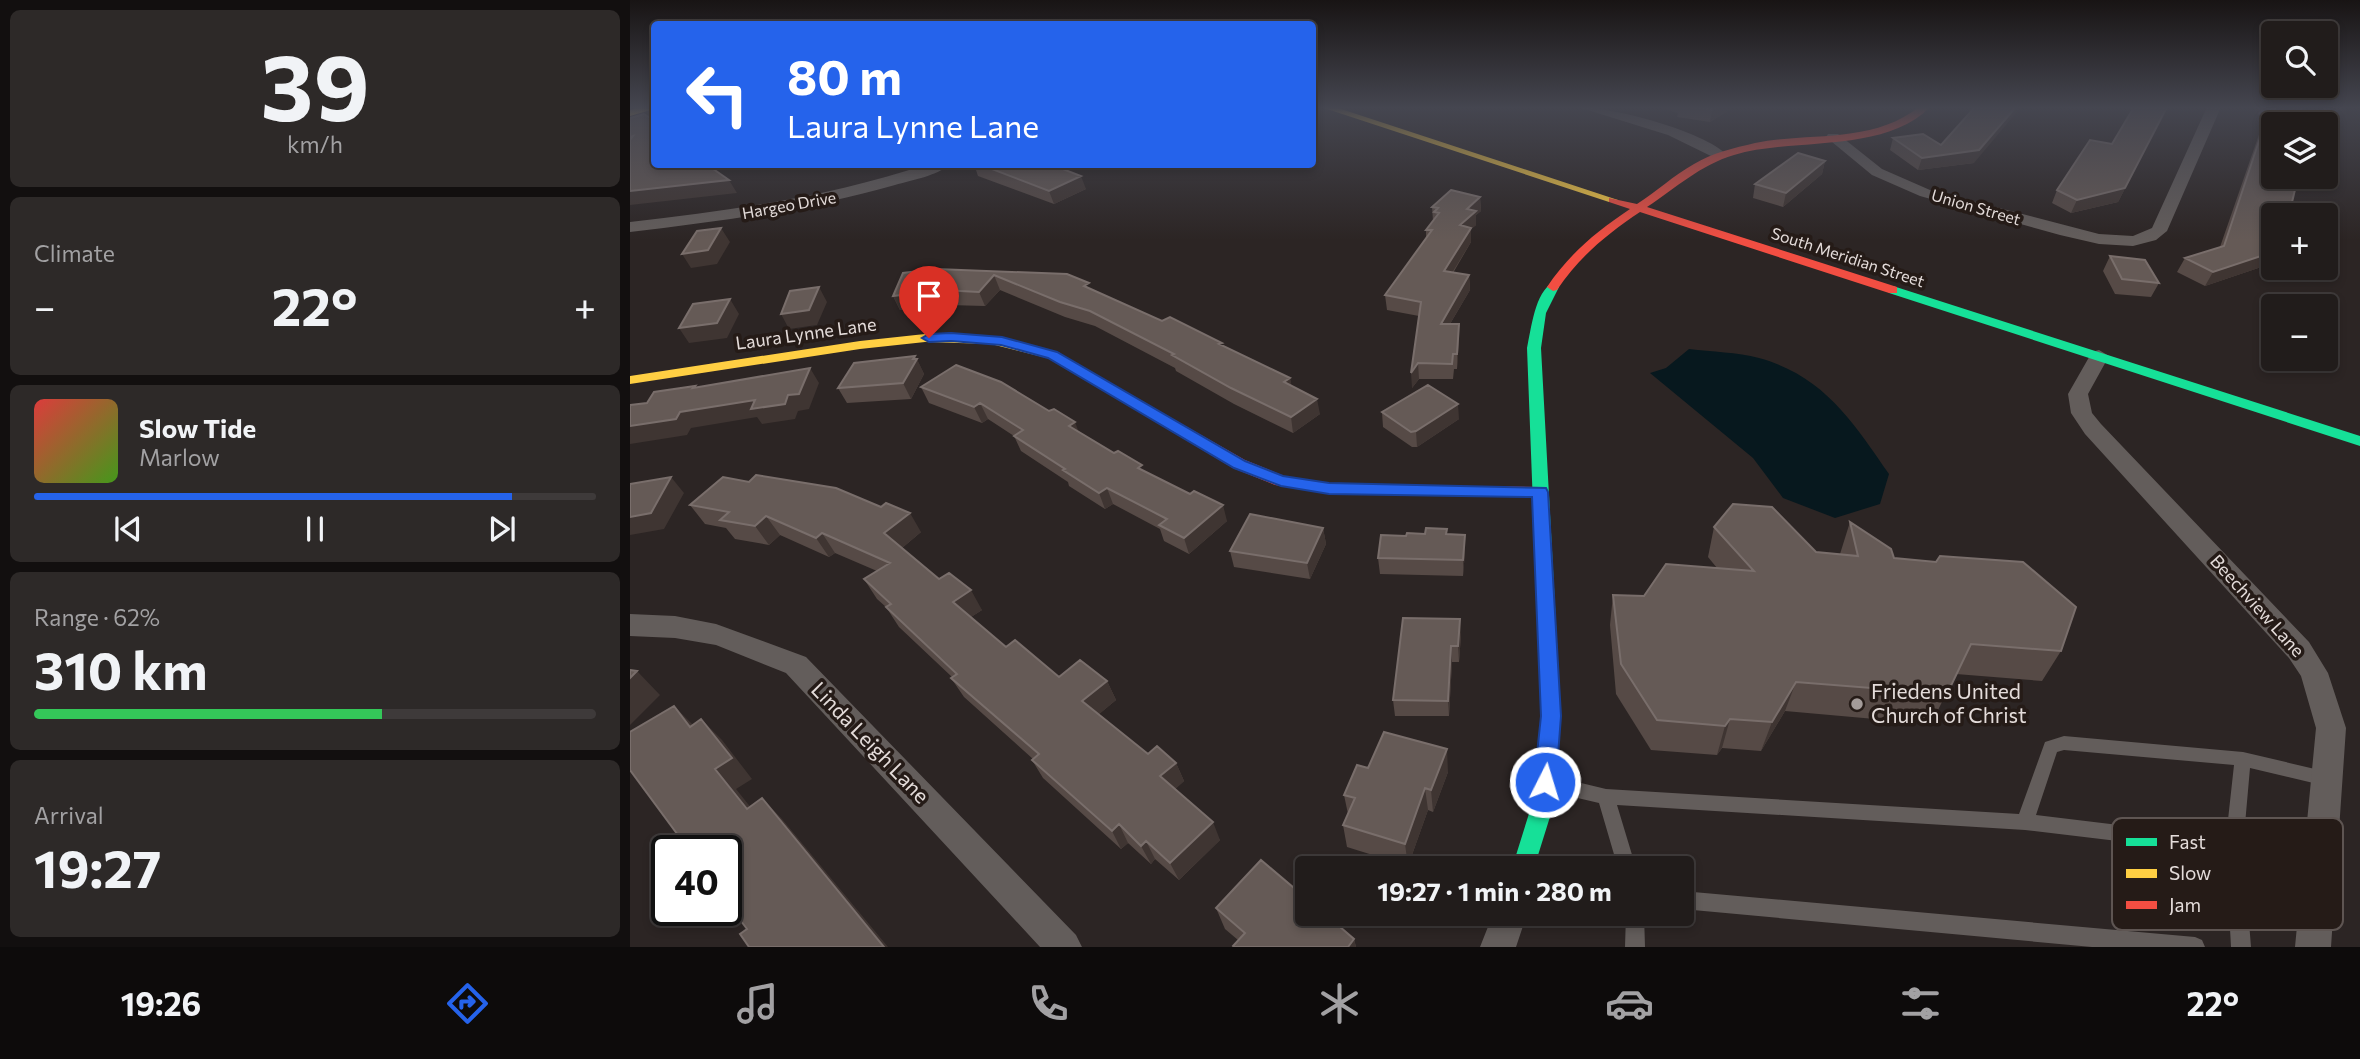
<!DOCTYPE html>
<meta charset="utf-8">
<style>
body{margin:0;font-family:Commissioner,sans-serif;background:#2d2928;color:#f1f3f6;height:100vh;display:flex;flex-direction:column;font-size:26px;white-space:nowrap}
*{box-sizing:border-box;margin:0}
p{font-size:23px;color:#a2a1a3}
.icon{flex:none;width:38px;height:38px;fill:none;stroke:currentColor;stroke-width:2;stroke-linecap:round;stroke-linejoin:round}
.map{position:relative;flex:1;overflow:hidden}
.sheet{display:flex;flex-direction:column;gap:10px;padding:10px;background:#120f0f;width:630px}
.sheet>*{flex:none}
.guide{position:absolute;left:21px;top:21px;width:665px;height:147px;border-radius:7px;box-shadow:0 4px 10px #0003,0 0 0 2px #3e3a3a;background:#2563eb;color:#fff;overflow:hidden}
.fabs{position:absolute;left:1631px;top:21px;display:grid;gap:14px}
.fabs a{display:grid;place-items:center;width:77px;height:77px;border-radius:7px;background:#211c1b;box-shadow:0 4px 10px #0003,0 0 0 2px #3e3a3a;font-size:35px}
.speed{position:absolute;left:21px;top:835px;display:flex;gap:14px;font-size:35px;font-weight:700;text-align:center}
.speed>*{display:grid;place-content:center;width:91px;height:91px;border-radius:50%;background:#211c1b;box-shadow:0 4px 10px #0003,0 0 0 2px #3e3a3a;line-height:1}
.speed .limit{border:4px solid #111;border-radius:10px;background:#fff;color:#111}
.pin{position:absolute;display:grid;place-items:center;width:60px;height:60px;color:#fff;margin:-72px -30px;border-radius:50% 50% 50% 0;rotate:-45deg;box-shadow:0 0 7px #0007}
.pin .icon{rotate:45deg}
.me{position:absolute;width:77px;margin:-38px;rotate:5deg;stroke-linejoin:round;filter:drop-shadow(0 0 5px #0008)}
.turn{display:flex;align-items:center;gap:24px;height:147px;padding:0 21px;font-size:32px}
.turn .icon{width:91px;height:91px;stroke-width:2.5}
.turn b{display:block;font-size:49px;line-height:60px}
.big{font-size:52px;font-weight:700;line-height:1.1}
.sheet .widget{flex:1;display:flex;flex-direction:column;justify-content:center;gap:10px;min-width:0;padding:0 24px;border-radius:10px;background:#2d2928}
.sheet .dial{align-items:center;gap:0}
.dial b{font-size:91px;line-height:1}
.song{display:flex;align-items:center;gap:21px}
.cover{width:84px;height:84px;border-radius:10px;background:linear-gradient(135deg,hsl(0 70% 55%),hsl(100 70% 35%))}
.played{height:7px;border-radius:4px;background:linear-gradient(90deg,#2563eb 85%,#3e3a3a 85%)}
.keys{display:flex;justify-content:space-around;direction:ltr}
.heat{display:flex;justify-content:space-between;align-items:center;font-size:38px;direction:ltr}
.charge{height:10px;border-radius:5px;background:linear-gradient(90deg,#34c759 62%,#3e3a3a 0)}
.trip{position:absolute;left:665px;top:856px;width:399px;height:70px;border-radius:7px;background:#211c1b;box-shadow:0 4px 10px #0003,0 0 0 2px #3e3a3a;font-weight:700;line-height:70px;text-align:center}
.tab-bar{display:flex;height:112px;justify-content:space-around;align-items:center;background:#0d0b0b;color:#a2a1a3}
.tab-bar .icon{width:49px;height:49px}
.tab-bar .selected{color:#2563eb}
.tab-bar b{font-size:32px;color:#f1f3f6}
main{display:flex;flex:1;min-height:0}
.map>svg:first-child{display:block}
.water{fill:#07181e}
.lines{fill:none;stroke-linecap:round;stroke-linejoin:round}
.lane{fill:#635d5b;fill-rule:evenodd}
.street{fill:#635d5b;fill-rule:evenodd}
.fast{fill:#16e098;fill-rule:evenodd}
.slow{fill:#ffcf43;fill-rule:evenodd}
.jam{fill:#f24e42;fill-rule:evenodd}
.wall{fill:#564a46}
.shaded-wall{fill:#3f3532}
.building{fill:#655a56;stroke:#796e6b;stroke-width:2}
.route{fill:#2563eb;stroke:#184099;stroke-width:2}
.poi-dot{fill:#a49c9a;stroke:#251b17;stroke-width:2.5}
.labels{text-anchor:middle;stroke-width:7;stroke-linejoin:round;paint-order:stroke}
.far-street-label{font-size:16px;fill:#e4dcda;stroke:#251b17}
.street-label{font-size:18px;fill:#e4dcda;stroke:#251b17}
.near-poi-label{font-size:21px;fill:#e4dcda;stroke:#251b17;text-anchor:start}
.near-street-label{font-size:21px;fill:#e4dcda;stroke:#251b17}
.key{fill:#251b17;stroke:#5e5552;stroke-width:2}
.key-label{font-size:19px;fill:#e4dcda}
</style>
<main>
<section class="sheet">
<div class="widget dial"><b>39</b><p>km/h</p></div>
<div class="widget"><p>Climate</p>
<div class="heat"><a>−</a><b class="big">22°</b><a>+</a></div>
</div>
<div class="widget">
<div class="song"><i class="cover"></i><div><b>Slow Tide</b><p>Marlow</p></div></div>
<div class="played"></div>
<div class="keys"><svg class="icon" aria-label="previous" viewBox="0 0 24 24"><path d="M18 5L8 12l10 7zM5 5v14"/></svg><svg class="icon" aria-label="pause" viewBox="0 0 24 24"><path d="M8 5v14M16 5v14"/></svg><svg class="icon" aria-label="next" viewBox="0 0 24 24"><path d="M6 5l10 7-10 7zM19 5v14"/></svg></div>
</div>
<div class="widget"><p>Range · 62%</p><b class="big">310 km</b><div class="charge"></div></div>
<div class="widget"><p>Arrival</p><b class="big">19:27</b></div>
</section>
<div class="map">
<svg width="1730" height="947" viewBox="0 0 1730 947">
<rect width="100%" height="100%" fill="#2c2524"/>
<!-- water -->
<path class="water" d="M1059 349C1082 352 1107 352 1129 358 1194 376 1223 422 1259 474L1250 504 1205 518 1153 498 1123 458 1020 373 1036 368Z"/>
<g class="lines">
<!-- lane -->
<path class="lane" d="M1434 736 1613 752 1702 773 1704 778 1702 783 1696 786 1620 768 1613 847 1621 947H1601L1596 854 1395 830 987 805 1006 868H988L969 803 922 792 916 789 914 784 916 779 922 776 976 789 1389 814 1415 742ZM1434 750 1604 765 1596 838 1406 815 1427 752Z
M1052 891 1565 937 1572 940 1575 947H1462L1052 909Z
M996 914H1014L1015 947H995Z"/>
<!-- street -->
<path class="street" d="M948 107C982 107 1074 131 1097 155L1095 158H1085L1038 135Z
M1577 107H1591L1537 231 1526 240 1503 246 1469 244 1430 235 1290 196 1242 175 1196 137 1198 134H1208L1252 169 1300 190 1469 234 1503 236 1522 228Z
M297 164H320C307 176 282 180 265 185 178 210 89 221 0 232V222C101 210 201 197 297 164Z
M1469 350 1479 356 1458 394 1462 413 1471 424 1679 642 1698 673 1716 728 1701 947H1665L1686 728 1671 676 1659 658 1455 434 1441 413 1438 394 1462 352Z
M0 614 45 616 86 624 176 657 446 935 452 947H410L156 673 86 645 45 638 0 636Z
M863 914H897L886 947H850Z"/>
<!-- fast -->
<path class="fast" d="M923 283 929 287 916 313 911 348 931 716 924 804 904 868H882L902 804 911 716 897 348C901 330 905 291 923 283Z
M1263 286 1730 436V446L1259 293 1257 290Z"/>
<!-- slow -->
<path class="slow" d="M12 107H24V109L0 116V110Z
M691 107H705L988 200 979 202Z
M295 334C343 334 385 339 430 353L432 356 425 360 361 344 295 342 230 349 0 384V376L230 341Z"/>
<!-- jam -->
<path class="jam" d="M1289 107H1300C1254 154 1164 137 1104 155 1070 165 1046 188 1017 207L1267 287V293H1259L1010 212C977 234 949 257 927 290L923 291 917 287C939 254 967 231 1000 209L979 202V198L1007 204C1026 192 1044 175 1064 164 1082 153 1104 148 1125 143 1180 132 1242 144 1289 107Z
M425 352 615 460 654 476 699 484 910 487 918 492 910 497 699 494 645 485 603 468 420 359 418 356 420 353Z"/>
</g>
<!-- wall -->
<path class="wall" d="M1028 107H1104L1080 122 1047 117 1048 113Z
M1497 107H1537L1488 202 1441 213 1422 203 1427 190 1482 144 1503 110 1496 108Z
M1630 107H1672L1668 124 1643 263 1575 286 1547 272 1555 258 1590 247 1634 120 1631 119 1632 115 1628 114Z
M1263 138 1311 145 1344 163 1288 170 1260 150Z
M1195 161 1192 174 1153 207 1123 198 1125 184Z
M344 164H420L456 189 424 204 348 176Z
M850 197 851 211 846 215V225L841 229V242L823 273 839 275 840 290 820 324H829V339L827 369H824L823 379H789L782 388 789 316 757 310 755 295 796 239V230L803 221 802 207Z
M1480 256 1529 283 1521 297 1485 294 1473 271Z
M273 273 437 274 461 289 532 321 593 346 660 378 661 386 690 414 663 433 604 404 546 371 545 368 465 326 435 317 370 290 355 306 318 305 270 310 263 296Z
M285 356 294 374 281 399 217 403 208 388Z
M291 387 449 432 597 521 559 554 534 541 530 529 483 504 475 509 439 486 438 482 391 451 384 436 358 419 352 423 299 403Z
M752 412 829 419 787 447H782L753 427Z
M60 505 291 532 272 548 309 579 352 610 341 617 376 647 429 677 477 681 486 700 469 714 518 754 546 763 554 781 545 789 590 840 549 880 525 859 521 864 498 843 491 849 413 778 402 760 403 759 334 697 321 678 322 677 269 627 256 607 247 599 234 579 247 571 205 553 199 557 150 535 139 545 105 539 96 528 75 524Z
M1220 522 1264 558 1431 651 1412 681 1326 674 1301 724 1155 711 1131 751 1092 748 1087 755 1021 750 986 694 980 625 983 595 1014 596 1087 568 1078 557 1084 527 1186 552 1210 554Z
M693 528 696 544 680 579 604 567 600 551Z
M817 534 835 551 833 576 750 574 748 558 776 536Z
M831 635 829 662H822L819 716H765L763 700Z
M738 768 818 772 803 812 798 810 778 866 717 847 713 825 718 814 714 795Z
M586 908 724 939 726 947H603L608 940 595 929Z"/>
<!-- shaded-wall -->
<path class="shaded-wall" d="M1086 107H1104L1080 122 1082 110Z
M1386 107H1391L1344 163 1288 170 1292 158Z
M1537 107 1488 202 1441 213 1447 200Z
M1195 161 1192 174 1153 207 1156 193Z
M451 176 456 189 424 204 419 191Z
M99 180 107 193 0 205V191Z
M850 197 851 211 846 215V225L841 229V242L814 286V271L837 209Z
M91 228 100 242 87 264 61 268 52 254Z
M1643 252V263L1575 286 1583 272Z
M364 275 370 290 355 306 349 292Z
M839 275 840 290 811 339V324Z
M189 287 197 302 187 325 159 329 151 314Z
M311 290 318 305 270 310 263 296Z
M100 299 109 314 97 338 59 343 49 328Z
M829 324V339L827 369V354Z
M285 356 286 360 287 359 294 374 281 399 273 383Z
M788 363 789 379 782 388 781 373Z
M180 368 189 383 179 409 168 411 165 419 132 424 127 417 61 428 57 435 0 444V426L50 412 158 395Z
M660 378 663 394 654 382Z
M687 399 690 414 663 433 661 417Z
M350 403 358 419 352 423 344 407Z
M828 404 829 419 787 447 786 431Z
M445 422 451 438 439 426Z
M41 477 54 493 34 529 0 535V517Z
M477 488 483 504 475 509 469 493Z
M593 505 597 521 559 554 554 538Z
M280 513 291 532 266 553 254 533Z
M136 516 150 535 139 545 125 526Z
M693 528 696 544 680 579 677 563Z
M192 533 205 553 199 557 186 538Z
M835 535V551L833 576V560Z
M341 590 352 610 335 621 323 602Z
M830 619 831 635 829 662 828 646Z
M821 646 822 662 819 716 818 701Z
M7 671 30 695 0 725V678Z
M477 681 486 700 462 720 452 701Z
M1166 682 1155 711 1131 751 1142 722Z
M44 706 65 727H60Z
M71 719 92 740 122 779 106 789 138 829 117 809 85 769Z
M1100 719 1092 748 1087 755 1095 726Z
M817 749 818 772 803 812 801 790Z
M546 763 554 781 539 795 530 776Z
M795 788 798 810 778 866 775 844Z
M132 798 152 819 258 947H254Z
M583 822 590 840 549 880 540 863Z
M489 824 498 843 491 849 482 831Z
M516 841 525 859 521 864 511 846Z
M724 939 726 947H718Z"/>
<!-- building -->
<path class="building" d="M1065 107H1086L1082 110Z
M1345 107H1386L1349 150 1292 158 1263 138 1293 134 1311 145Z
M1504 107H1537L1495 188 1447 200 1427 190 1460 140 1482 144Z
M1637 107H1672L1668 124H1643V177H1668L1659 215H1643V252L1583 272 1555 258 1594 246 1640 108Z
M14 114 24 120V164H76L99 180 0 191V140L3 136 0 137V118Z
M1168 153 1195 161 1156 193 1125 184Z
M349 164H420L451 176 419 191Z
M821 190 850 197 837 209 846 211 830 225 841 228 814 271 839 275 811 324H829L827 354H823L822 364 788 363 781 373 791 302 755 295 802 230H796L809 213 804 212 808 208 802 207Z
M91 228 78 250 52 254 67 231Z
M1480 256 1515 260 1529 283 1492 279Z
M306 269 437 274 459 283 454 286 532 321 540 317 592 343 589 344 660 378 654 382 687 399 661 417 601 388 542 355 544 354 460 311 430 302 364 275 349 292 311 290 263 296 273 273Z
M189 287 179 310 151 314 160 291Z
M100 299 87 323 49 328 63 304Z
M285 356 283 359H287L273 383 208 388 224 363Z
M326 365 371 382 419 411 424 409 445 422 439 426 484 453 488 451 512 465 508 468 560 494 564 491 593 505 554 538 529 525 537 519 477 488 469 493 433 470 435 469 384 436 393 430 350 403 344 407 291 387Z
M180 368 169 394 158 395 155 404 121 409 125 400 50 412 46 419 0 426V405L17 403 24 392 65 386 63 388Z
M798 385 828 404 786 431 781 432 752 412Z
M126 475 206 488 251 507 256 503 280 513 254 533 309 579 319 573 341 590 323 602 376 647 385 640 429 677 450 660 477 681 452 701 518 754 527 746 546 763 530 776 583 822 540 863 516 841 511 846 489 824 482 831 402 760 409 754 321 678 327 674 256 607 261 604 234 579 260 563 192 533 186 538 136 516 125 526 90 520 99 512 60 505 93 477 119 482Z
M41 477 21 513 0 517V484Z
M1103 504 1142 507 1186 552 1228 556 1220 522 1261 549 1264 558 1306 562 1310 556 1393 562 1446 607 1431 651 1341 644 1317 694 1166 682 1142 722 1100 719 1095 726 1027 720 991 664 983 595 1014 596 1036 564 1124 571 1084 527Z
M620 514 693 528 677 563 600 551Z
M796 528 817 529 816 534 835 535 833 560 748 558 751 535 776 536 777 533 795 534Z
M773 618 830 619 828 646H821L818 701 763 700Z
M0 670 7 671 0 678Z
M44 706 60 727 71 719 102 758 85 769 117 809 132 798 254 947H119L110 934 117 929 96 901V850H59L0 770V732Z
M754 732 817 749 801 790 795 788 775 844 713 825 725 798 714 795 727 765 738 768Z
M631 860 677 899V914H695L724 939 718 947H604L603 946 615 933 586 908Z"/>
<!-- sky -->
<linearGradient id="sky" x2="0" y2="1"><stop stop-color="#181414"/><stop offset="0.45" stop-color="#454650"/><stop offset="1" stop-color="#454650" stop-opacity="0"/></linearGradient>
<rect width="1730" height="240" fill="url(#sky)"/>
<!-- route -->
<path class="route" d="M321 333 372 337 427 352 615 461 653 476 699 483 916 488 918 492 931 716 926 782 923 789 915 792 907 789 904 782 911 716 902 497 699 494 651 486 604 468 418 358 371 345 321 341 299 342 292 338 299 334Z"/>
<!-- markers -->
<circle class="poi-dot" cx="1227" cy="704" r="7"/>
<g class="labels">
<!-- far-street labels -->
<g class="far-street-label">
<text transform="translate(159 205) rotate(-10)" y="6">Hargeo Drive</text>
<text transform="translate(1346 207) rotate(16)" y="6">Union Street</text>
<text transform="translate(1218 257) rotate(18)" y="6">South Meridian Street</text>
</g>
<!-- street labels -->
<g class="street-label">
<text transform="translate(176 334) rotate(-8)" y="6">Laura Lynne Lane</text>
<text transform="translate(1627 606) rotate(48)" y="6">Beechview Lane</text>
</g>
<!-- near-poi labels -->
<g class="near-poi-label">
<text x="1241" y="699">Friedens United<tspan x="1241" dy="24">Church of Christ</tspan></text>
</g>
<!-- near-street labels -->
<g class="near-street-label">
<text transform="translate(240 743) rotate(46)" y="7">Linda Leigh Lane</text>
</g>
</g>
<!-- legend -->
<rect x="1482" y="818" width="231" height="112" rx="10" class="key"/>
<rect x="1496" y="838" width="31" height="8" fill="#16e098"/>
<rect x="1496" y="869" width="31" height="9" fill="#ffcf43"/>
<rect x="1496" y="901" width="31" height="8" fill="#f24e42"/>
<g class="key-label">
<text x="1539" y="849">Fast</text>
<text x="1539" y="880">Slow</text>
<text x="1539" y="912">Jam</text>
</g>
</svg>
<div class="fabs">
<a><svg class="icon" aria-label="search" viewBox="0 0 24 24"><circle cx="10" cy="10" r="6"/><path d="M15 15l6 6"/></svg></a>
<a><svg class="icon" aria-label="layers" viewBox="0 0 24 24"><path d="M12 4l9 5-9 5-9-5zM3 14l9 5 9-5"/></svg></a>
<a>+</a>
<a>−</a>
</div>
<div class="speed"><div class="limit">40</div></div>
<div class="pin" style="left:299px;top:338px;background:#d93025"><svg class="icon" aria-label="arrive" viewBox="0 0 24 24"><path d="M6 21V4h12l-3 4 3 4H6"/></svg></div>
<svg class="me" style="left:915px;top:782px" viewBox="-20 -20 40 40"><circle r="17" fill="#2563eb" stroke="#fff" stroke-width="3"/><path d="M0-11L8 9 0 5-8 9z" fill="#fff"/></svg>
<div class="trip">19:27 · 1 min · 280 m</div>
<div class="guide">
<div class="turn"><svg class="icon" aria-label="left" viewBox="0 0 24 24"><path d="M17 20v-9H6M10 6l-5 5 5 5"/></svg><div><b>80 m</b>Laura Lynne Lane</div></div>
</div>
</div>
</main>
<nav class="tab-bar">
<b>19:26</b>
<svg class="icon selected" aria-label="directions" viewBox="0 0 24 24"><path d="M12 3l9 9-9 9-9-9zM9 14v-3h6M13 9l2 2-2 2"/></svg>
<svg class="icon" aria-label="music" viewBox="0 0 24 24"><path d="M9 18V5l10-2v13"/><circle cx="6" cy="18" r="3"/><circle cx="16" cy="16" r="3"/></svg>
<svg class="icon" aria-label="phone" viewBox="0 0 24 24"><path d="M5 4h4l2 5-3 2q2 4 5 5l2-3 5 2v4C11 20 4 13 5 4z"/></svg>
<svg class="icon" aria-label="climate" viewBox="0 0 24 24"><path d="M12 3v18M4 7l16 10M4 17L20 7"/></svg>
<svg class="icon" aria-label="car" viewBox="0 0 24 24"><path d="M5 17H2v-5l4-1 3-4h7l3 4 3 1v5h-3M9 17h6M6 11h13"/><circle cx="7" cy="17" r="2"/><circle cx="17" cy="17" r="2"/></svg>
<svg class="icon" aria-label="filters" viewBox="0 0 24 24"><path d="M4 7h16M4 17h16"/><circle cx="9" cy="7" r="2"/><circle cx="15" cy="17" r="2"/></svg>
<b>22°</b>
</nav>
